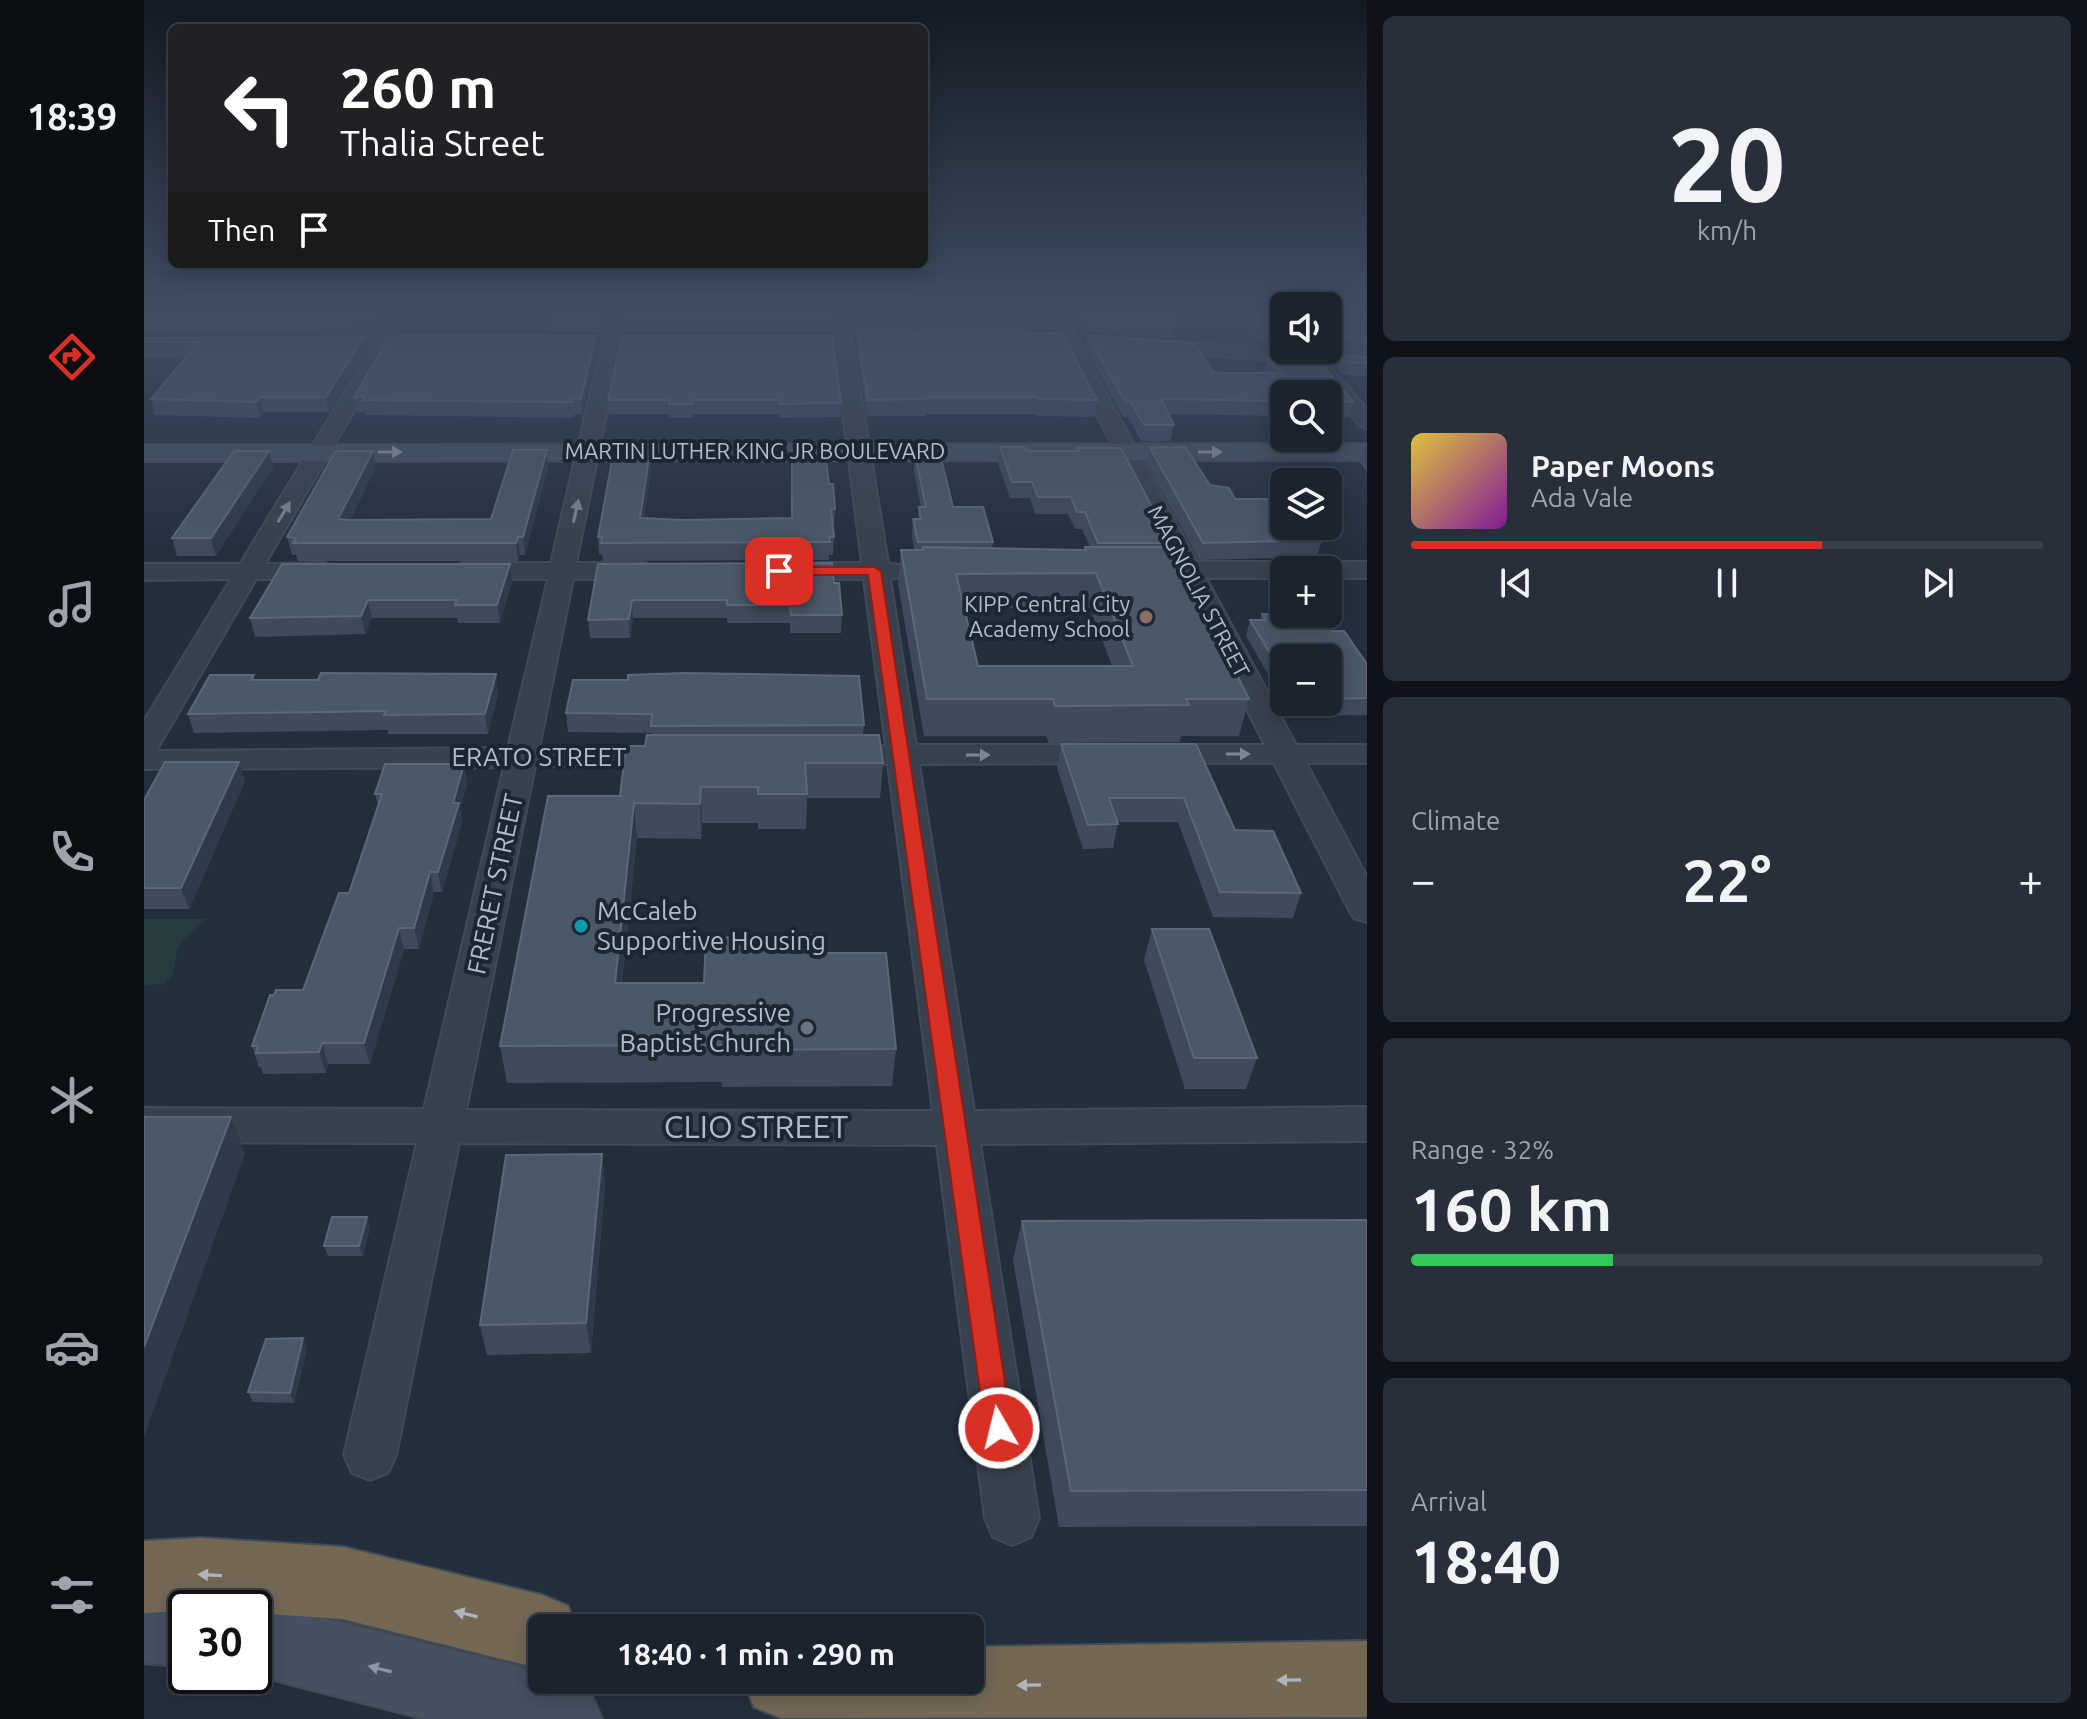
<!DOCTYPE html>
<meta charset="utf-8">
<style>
body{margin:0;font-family:Ubuntu,sans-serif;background:#282f3a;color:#f1f3f6;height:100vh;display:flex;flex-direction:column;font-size:30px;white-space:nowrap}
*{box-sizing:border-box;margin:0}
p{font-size:26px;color:#a0a4aa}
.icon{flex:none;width:44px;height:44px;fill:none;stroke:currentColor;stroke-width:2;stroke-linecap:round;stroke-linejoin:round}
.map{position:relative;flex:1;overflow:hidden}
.sheet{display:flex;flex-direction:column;gap:16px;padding:16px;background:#0f1319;width:720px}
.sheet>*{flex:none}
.banner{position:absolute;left:24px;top:24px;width:760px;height:244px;border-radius:12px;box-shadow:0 4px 20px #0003,0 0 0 2px #39404a;background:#202124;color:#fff;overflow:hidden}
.fabs{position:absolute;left:1126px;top:292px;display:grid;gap:16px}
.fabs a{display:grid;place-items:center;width:72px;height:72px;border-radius:12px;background:#1b232e;box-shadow:0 4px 20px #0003,0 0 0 2px #39404a;font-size:40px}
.speed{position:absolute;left:24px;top:1590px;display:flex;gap:16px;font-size:40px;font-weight:700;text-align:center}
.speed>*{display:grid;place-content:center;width:104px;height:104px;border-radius:50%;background:#1b232e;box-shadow:0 4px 20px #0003,0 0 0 2px #39404a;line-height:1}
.speed .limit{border:4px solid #111;border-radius:12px;background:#fff;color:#111}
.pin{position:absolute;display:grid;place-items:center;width:68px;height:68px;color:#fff;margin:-34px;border-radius:16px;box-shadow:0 4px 12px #0006}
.me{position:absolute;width:88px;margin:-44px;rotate:352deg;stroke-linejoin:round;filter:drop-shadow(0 0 6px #0008)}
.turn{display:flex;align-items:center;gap:28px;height:168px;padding:0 40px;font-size:36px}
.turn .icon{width:104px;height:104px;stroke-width:2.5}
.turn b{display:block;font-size:56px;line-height:68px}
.then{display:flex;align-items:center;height:76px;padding:0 40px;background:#0003;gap:16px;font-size:30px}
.big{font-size:60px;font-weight:600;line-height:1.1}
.sheet .tile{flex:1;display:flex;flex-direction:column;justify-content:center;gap:12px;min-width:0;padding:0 28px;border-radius:12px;background:#282f3a}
.sheet .dial{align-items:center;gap:0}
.dial b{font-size:104px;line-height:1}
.song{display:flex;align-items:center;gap:24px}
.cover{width:96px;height:96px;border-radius:12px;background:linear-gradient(135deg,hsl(50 70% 55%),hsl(290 70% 35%))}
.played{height:8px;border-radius:4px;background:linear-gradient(90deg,#d93025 65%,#39404a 65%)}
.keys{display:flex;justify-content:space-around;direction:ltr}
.heat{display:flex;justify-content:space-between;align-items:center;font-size:44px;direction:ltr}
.charge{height:12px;border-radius:6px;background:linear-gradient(90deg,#34c759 32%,#39404a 0)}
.trip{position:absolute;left:384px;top:1614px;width:456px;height:80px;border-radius:12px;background:#1b232e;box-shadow:0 4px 20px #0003,0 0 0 2px #39404a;font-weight:600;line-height:80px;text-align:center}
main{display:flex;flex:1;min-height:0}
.tab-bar{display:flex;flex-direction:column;width:144px;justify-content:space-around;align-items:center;background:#0b0e12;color:#a0a4aa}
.tab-bar .icon{width:56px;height:56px}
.tab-bar .current{color:#d93025}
.tab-bar b{font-size:36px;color:#f1f3f6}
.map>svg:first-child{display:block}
.green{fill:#263c3f}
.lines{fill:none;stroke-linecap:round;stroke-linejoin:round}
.street-casing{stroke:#414a57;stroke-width:4}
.secondary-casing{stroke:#414a57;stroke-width:4}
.highway-casing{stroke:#434c59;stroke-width:4}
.street{fill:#38414e;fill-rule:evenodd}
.secondary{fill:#465061;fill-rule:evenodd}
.highway{fill:#746855;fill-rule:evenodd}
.wall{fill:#3f4b5c;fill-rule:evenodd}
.shaded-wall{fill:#2f3b4b}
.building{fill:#4b5868;stroke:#5c6777;stroke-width:2;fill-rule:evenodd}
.oneway{fill:#8e96a5}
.oneway2{fill:#7c8592}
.oneway3{fill:#aeb4bd}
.route{fill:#d93025;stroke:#8d1f18;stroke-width:2}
.education-dot{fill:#8d6e63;stroke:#1d2633;stroke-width:3}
.culture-dot{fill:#0f9aa8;stroke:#1d2633;stroke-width:3}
.worship-dot{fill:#6b7280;stroke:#1d2633;stroke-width:3}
.labels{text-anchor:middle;stroke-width:8;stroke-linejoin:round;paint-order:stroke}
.far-street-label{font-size:22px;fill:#b4bcc9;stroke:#1d2633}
.far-poi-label{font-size:22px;fill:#b4bcc9;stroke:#1d2633;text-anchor:end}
.street-label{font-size:26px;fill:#b4bcc9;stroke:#1d2633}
.poi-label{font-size:26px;fill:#b4bcc9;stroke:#1d2633;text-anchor:start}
.near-street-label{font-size:32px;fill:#b4bcc9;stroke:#1d2633}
</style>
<main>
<nav class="tab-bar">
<b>18:39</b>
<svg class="icon current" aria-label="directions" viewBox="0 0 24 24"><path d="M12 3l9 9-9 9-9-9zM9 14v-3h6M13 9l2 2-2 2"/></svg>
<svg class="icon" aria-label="music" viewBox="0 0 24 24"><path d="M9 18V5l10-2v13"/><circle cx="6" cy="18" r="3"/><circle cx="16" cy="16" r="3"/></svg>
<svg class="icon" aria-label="phone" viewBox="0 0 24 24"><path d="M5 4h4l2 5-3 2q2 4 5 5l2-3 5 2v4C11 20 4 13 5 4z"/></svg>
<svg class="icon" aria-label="climate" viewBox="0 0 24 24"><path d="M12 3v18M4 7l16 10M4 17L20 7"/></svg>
<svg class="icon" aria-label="car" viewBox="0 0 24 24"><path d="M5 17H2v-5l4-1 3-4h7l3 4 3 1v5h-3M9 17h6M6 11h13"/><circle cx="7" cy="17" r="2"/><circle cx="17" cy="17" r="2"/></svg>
<svg class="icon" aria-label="filters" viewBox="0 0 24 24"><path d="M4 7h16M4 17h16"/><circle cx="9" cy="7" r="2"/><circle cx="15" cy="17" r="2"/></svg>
</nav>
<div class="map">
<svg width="1223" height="1719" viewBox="0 0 1223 1719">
<rect width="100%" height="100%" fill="#242f3e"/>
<!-- green -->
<path class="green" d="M0 919H62L34 946 29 974 20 984 0 985Z"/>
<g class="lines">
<!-- street casing -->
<g class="street-casing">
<path id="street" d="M249 313H267L253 336H288L297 342 288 348H247L121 564 180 563 189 566 193 571 189 576 180 579H112L12 751 364 748 404 579H320L311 576 307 571 311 566 320 563H407L465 313H483L432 563H500L509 566 513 571 509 576 500 579H429L395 748 527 747 538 749 542 756 538 763 527 765 391 766 322 1110 789 1111 744 764 680 762 676 755 680 748 742 746 720 579H644L635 576 631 571 635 566 644 563H718L688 327 669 325 666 321 669 317 704 313 705 318 878 330 887 336 878 342 706 329 744 563 761 566 765 571 761 576 746 579 772 745H959L970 747 974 754 970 761 959 763 775 764 830 1111 1223 1107V1141L836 1144 895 1518 887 1537 868 1545 849 1537 841 1518 793 1145 315 1143 252 1455 244 1473 226 1480 208 1473 200 1455 273 1143 0 1142V1108L280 1109 360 767 0 769V721L87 579 0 580V564H96L228 348H176L167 342 176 336H235Z
M901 313H919L1053 562H1140L1149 565 1153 570H1140V578H1062L1152 745H1223V763H1162L1223 877V922L1210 918 1205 910 1130 763H1011L1000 761 996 754 1000 747 1011 745H1121L1036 578 987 575 983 570 987 565 1028 562Z
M1083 313H1140V323L1092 318Z
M1010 340 1223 356V368L1003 350 1001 346 1003 342Z
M1179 365 1186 367 1223 409V428L1216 426 1169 371Z
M1184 562H1223V578H1184V570H1171L1175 565Z"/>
</g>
<!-- secondary casing -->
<g class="secondary-casing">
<path id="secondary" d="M1223 444V460L0 461V445Z
M0 1589 42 1593 68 1604 70 1608H42V1667L0 1663Z
M110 1601 372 1666 398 1674V1680H418L446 1692 458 1719H281L110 1675V1608H93Z"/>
</g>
<!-- highway casing -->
<g class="highway-casing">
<path id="highway" d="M57 1538 199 1547 398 1595 424 1606 433 1628H398V1669L199 1619 110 1613V1608H42V1611L0 1613V1541Z
M1223 1641V1717L637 1718 610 1707 599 1680H826V1647Z"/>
</g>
<!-- street -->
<use href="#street" class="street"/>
<!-- secondary -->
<use href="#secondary" class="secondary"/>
<!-- highway -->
<use href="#highway" class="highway"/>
</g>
<!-- wall -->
<path class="wall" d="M0 313H242L230 333 0 334Z
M408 313H464L458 332H406L405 320Z
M778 313H882L874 331H776Z
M932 313H1031V325L1029 338 943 332Z
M1101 313 1140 314V346L1117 343 1099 322Z
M1184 313H1223V318L1185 314V317L1223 321V354L1184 350Z
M686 318V331L482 332 481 319Z
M713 332 953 400 950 417 893 416 892 414H782V416H723L712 348Z
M944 335 1076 373H1120L1124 358H1135L1137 349 1209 402 1205 417H1184V394H1140V416L1024 414 1030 425 1026 441H997L984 417H979L942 349Z
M452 336 453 350 438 414H431L430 418 222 415 221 412H213L210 397Z
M478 336 697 403 696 417 635 418V414H549V418H525V414H465L464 400Z
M220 337 223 351 185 412H120L116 418 11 415 7 399 43 357H0V338Z
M1196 356 1223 357V376L1199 375 1193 369Z
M856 447 882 451H934V448L1027 543 1026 547 1105 699 1095 736H1037L1036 742 905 743 902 736H780L754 584 757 550H770L768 536 769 519H774L775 507H777L770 471 771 454 809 507 849 542 848 548 941 550V547H946L938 529H931L924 514H891L886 498H866L854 463ZM820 608H946L968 666H834Z
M1220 447H1223V472L1216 463Z
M1006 448 1066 485 1091 499 1178 540 1173 557 1055 560 1003 464Z
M125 451 129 467 72 556H33L28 538Z
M232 467 206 520 347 519 404 467 381 555H376L374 561H154L152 555H148L143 537Z
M507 468 500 519 540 520 648 518 685 484 691 509 690 526H689L690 537 689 555H685V560L459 561 458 555H455L454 537Z
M138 564 368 582 356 623H314L313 618H228L221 634 111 637 106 618Z
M454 564 690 583 698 615 697 633H646V623H583V618H489L486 638H446L444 620Z
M1118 614 1159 621 1188 631 1223 664V715L1148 716 1140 702H1184V658H1140V702L1102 636 1106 620H1116Z
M110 675 111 680 354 694 344 734H244V730L50 733 44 714Z
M429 680 720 725 719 735 739 763 736 798H663L662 829H614V823H558L557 839 493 838 478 983H560L670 953 752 1049 748 1086 578 1087V1082L363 1083 356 1046 476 796 507 735V733L424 732 422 713Z
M917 744H1052L1091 830 1157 893 1149 918 1069 917 1034 822H974L969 848 939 849 913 768Z
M320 764 323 784 316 809 318 823 298 892H290L275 949H260L226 1064H184L182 1073 119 1074 117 1067H115L108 1046 130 995 159 990 205 893 234 806 231 794Z
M101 781 45 909H0V800Z
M1008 929 1113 1058 1102 1089H1041L1000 960Z
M458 1154 461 1185 447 1353 343 1355 336 1325Z
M1223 1220V1526L915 1527 869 1260 878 1221Z
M226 1227 219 1256H184L180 1246Z
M159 1338 163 1349 150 1403 109 1402 104 1392Z"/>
<!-- shaded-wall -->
<path class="shaded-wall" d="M231 313H242L230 333 227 319Z
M459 313H464L458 332 457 319Z
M876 313H882L874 331Z
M452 336 453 350 438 414 437 399Z
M220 337 223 351 185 412 182 397Z
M116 397 120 412 116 418 112 402Z
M403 450 404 467 381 555 379 537Z
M125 451 129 467 72 556 67 538Z
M229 451 232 467 198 536 194 519Z
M506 452 507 468 497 536 496 518Z
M374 537 376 555 374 561 372 543Z
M366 564 368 582 356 623 353 605Z
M224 600 228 618 221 634 217 616Z
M488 600 489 618 486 638 485 619Z
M352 674 354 694 344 734 341 714Z
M95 762 101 781 45 909 37 888Z
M320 764 323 784 316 809 318 823 298 892 294 872 309 803Z
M557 787 558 823 557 839 556 804Z
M490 803 493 838 474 1020 471 983Z
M286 872 290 892 275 949 270 928Z
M255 928 260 949 226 1064 220 1043Z
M178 1043 184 1064 182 1073 175 1052Z
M87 1117 101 1154 0 1437V1347Z
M458 1154 461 1185 447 1353 442 1323Z
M223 1217 226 1227 219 1256 215 1246Z
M159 1338 163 1349 150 1403 146 1393Z"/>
<!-- building -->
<path class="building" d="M0 313H231L227 319 0 320Z
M408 313H459L457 319 405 320Z
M482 313H621L686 318 481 319Z
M941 313H1031V325L945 320Z
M1104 313 1140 314V333L1120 331Z
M1184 313 1185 317 1223 321V341L1184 337Z
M713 332 918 333 953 400 895 399 894 397H782L783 399 724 400Z
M944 335 1050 343 1069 372 1076 373H1137L1124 358H1145L1137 349 1166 351 1209 402 1184 401V394H1140V401L1017 399 1030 425H1000L987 402H981Z
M246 336H452L437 399H430L429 402 219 400 221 396 210 397Z
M478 336H688L697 403 636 404 635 400H549V404H525V400H464Z
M220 337 182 397H116L112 402 7 399 55 342H0V338Z
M1196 356 1223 357V363L1202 362Z
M856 447H880L882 451H935L934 448H977L1027 543H954L941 512H933L927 497H894L888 482H868Z
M1041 447 1066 485 1085 488 1091 499H1140V526H1169L1178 540 1059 543 1006 448Z
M369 450H403L379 537H374L372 543H149L152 538 143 537 191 452 196 451H229L194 519 205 520 347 519Z
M470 450 506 452 496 518 540 520 648 518V450H681L685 484H689L691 509H687L690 537H685L686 542 457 543 458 537H454Z
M90 451H125L67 538H28Z
M771 454H796L809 507H839L849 542H774L769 519H777L775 507H782Z
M779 547 942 550 941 547H1029L1105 699H1042L1045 705 911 706 909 699H783L757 550H779ZM952 573 989 666H834L812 574Z
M688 563 690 583H695L698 615H647L646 605H583V600H488L485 619 444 620 454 564Z
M138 564H366L353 605H311L313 600H224L217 616 106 618Z
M1118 614 1156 615 1159 621H1182L1188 631H1200L1223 664V698L1184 699V658H1140V677L1106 620H1121Z
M177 673 352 674 341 714 240 715 242 711 44 714 66 675H110L107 680H174Z
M541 673 715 676 720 725 507 726 508 714 422 713 429 680H484V675Z
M503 735H735L739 763H661L663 794H614V787H557L556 804 490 803 471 983H560L562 938 669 935 670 953H742L752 1049 578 1050V1045L356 1046 404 796H476L482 746H501Z
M917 744H1052L1091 830 1129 831 1157 893 1076 892 1040 798H965L974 824 944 825Z
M21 762H95L37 888H0V800Z
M241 764H320L309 803H315L294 872H286L270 928H255L220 1043H178L175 1052 112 1053 114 1046H108L126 995H130L132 990H159L195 893H205L238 794H231Z
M1008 929H1065L1113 1058H1050Z
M0 1117H87L0 1347Z
M458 1154 442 1323 336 1325 362 1155Z
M188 1217H223L215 1246H180Z
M1223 1220V1490L927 1491 878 1221Z
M159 1338 146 1393 104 1392 122 1339Z"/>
<!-- one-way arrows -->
<defs><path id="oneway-solid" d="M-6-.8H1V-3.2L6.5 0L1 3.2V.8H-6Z" transform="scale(2)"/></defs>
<g class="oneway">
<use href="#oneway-solid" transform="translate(246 452)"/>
<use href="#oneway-solid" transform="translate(1066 452)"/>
<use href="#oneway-solid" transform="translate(236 1669) rotate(-166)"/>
</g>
<g class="oneway2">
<use href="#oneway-solid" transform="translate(432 511) rotate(-77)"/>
<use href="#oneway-solid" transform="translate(140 512) rotate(-59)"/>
<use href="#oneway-solid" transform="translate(1094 754)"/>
<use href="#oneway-solid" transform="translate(834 755)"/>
</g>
<g class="oneway3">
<use href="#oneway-solid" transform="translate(66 1575) rotate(-177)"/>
<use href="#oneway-solid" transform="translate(322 1614) rotate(-166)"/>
<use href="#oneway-solid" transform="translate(1145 1680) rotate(179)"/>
<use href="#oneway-solid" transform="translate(885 1685) rotate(179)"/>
</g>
<!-- sky -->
<linearGradient id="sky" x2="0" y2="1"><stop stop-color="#141a22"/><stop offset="0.56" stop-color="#3f4d63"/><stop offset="1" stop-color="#3f4d63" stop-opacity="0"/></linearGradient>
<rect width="1223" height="554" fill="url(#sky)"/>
<!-- route -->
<path class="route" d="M730 567 737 571 868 1428 864 1437 855 1441 845 1437 841 1428 724 575H635L628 571 635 567Z"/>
<!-- markers -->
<circle class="education-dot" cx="1002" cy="617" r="8"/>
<circle class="culture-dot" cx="437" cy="926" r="8"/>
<circle class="worship-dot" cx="663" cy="1028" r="8"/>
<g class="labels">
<!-- far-street labels -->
<g class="far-street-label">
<text x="611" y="459">MARTIN LUTHER KING JR BOULEVARD</text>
<text transform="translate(1055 591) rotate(62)" y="8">MAGNOLIA STREET</text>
</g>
<!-- far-poi labels -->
<g class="far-poi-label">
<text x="986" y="612">KIPP Central City<tspan x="986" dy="25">Academy School</tspan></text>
</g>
<!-- street labels -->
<g class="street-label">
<text x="395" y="766">ERATO STREET</text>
<text transform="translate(351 884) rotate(-78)" y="9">FRERET STREET</text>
</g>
<!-- poi labels -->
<g class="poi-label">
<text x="453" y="920">McCaleb<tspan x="453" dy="30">Supportive Housing</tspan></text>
<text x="647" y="1022" text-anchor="end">Progressive<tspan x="647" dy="30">Baptist Church</tspan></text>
</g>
<!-- near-street labels -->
<g class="near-street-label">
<text x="612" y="1138">CLIO STREET</text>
</g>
</g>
</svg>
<div class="fabs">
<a><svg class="icon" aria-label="sound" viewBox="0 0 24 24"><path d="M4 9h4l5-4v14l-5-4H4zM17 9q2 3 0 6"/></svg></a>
<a><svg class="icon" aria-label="search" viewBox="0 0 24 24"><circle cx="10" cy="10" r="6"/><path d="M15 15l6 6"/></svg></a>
<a><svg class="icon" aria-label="layers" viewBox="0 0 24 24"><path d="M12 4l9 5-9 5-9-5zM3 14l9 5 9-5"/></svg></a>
<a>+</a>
<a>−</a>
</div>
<div class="speed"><div class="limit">30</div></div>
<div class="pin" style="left:635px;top:571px;background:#d93025"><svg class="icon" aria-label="arrive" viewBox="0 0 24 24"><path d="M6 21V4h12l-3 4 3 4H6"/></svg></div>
<svg class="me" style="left:855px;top:1428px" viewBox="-20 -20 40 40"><circle r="17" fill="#d93025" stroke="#fff" stroke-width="3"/><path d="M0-11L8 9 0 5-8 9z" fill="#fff"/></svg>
<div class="trip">18:40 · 1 min · 290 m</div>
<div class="banner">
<div class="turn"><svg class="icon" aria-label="left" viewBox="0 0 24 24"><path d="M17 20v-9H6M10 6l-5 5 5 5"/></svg><div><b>260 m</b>Thalia Street</div></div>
<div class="then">Then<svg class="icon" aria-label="arrive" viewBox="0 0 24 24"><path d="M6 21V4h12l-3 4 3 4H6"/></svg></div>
</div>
</div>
<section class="sheet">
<div class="tile dial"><b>20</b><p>km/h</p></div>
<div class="tile">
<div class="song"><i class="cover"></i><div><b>Paper Moons</b><p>Ada Vale</p></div></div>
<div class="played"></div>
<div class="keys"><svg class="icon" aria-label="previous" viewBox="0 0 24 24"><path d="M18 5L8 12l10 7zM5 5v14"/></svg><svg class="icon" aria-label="pause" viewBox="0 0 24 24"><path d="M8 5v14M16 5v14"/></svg><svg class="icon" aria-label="next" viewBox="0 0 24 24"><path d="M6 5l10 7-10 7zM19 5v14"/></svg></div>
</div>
<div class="tile"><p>Climate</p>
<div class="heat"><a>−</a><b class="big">22°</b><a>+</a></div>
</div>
<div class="tile"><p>Range · 32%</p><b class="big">160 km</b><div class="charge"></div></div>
<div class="tile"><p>Arrival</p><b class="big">18:40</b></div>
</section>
</main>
